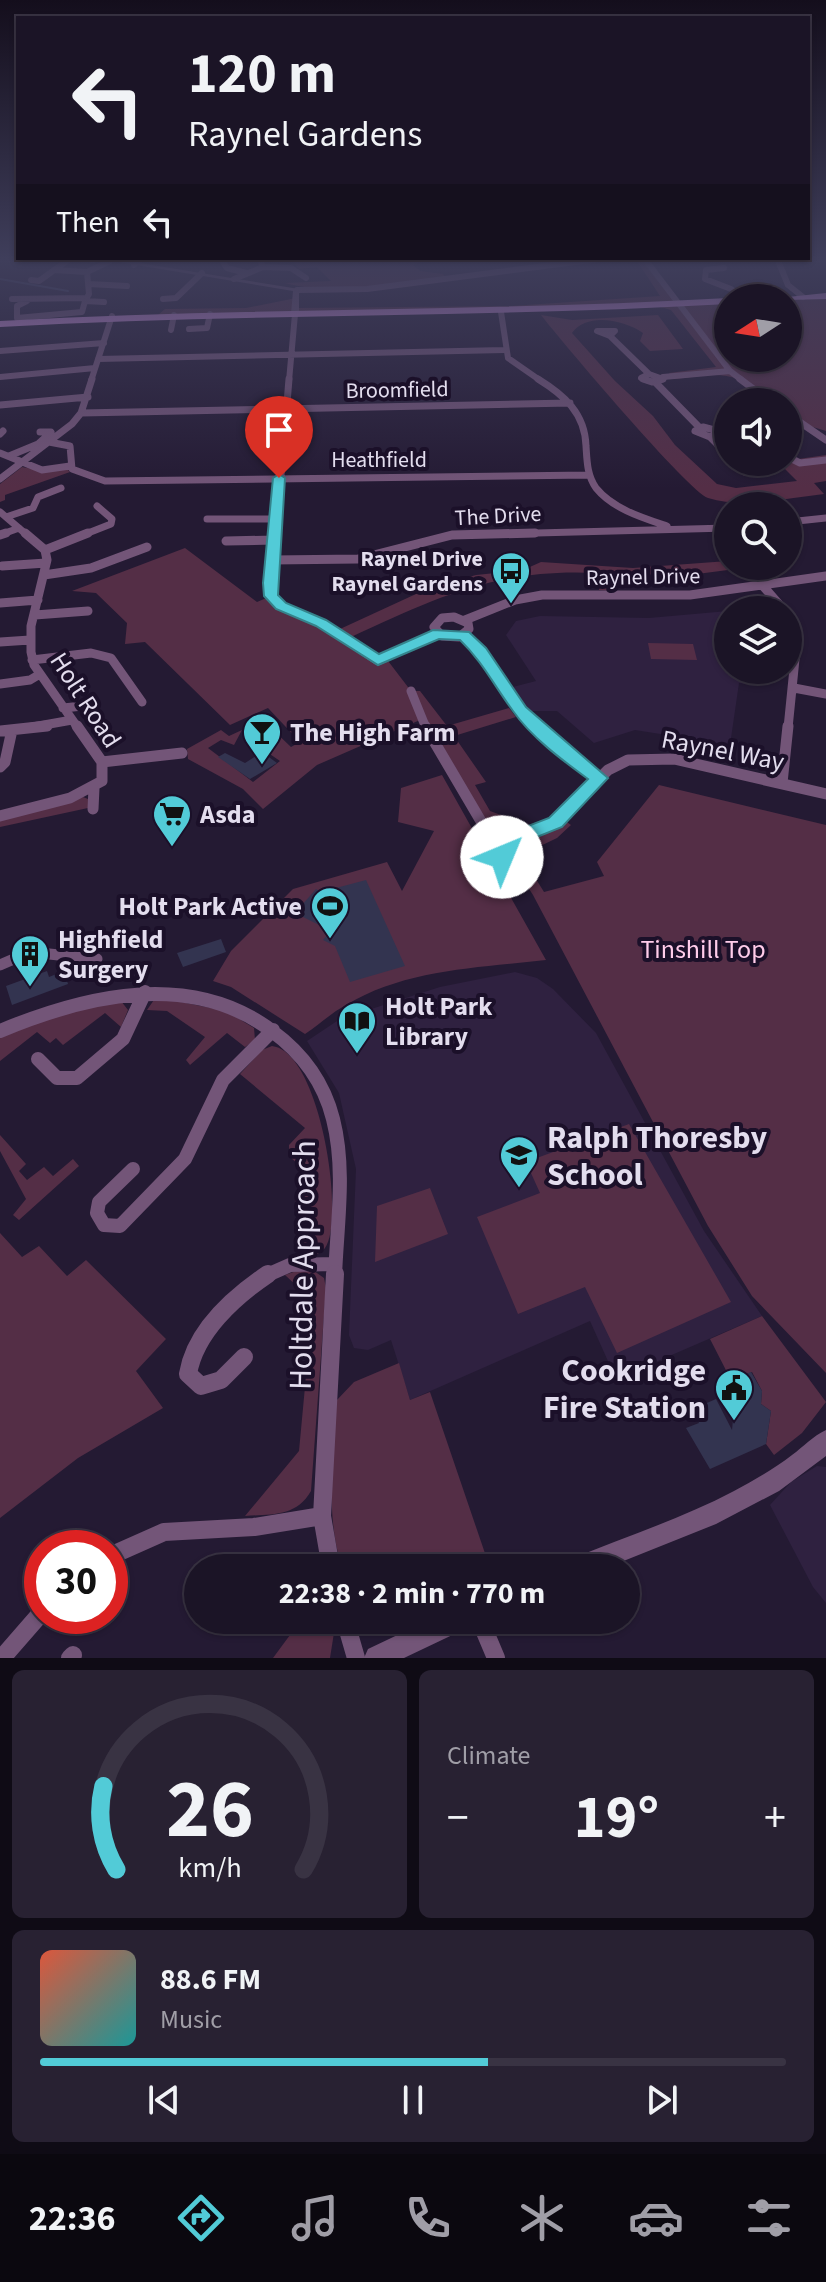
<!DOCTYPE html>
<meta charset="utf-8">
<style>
body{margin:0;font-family:"Source Sans 3",sans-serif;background:#282132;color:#f1f3f6;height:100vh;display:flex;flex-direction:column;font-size:30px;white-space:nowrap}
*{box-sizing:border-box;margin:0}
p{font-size:26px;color:#a09ea7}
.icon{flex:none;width:44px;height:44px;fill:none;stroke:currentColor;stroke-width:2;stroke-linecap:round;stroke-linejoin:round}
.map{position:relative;height:1658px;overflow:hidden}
.drawer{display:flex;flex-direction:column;gap:12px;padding:12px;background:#0f0b15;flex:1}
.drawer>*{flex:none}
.top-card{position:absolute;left:16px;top:16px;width:794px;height:244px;border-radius:0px;box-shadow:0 2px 6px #0004,0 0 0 2px #393343;background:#1b1426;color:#f1f3f6;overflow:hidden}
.needle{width:52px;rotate:258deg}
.buttons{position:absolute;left:714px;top:284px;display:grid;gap:16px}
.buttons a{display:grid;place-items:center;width:88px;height:88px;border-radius:50%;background:#1b1426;box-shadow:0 2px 6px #0004,0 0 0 2px #393343;font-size:40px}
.speed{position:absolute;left:24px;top:1530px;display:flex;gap:16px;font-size:40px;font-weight:700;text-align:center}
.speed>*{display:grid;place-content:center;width:104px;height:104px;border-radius:50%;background:#1b1426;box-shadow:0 2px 6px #0004,0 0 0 2px #393343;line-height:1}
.speed .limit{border:12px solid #d22;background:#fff;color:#111}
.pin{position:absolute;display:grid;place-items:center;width:68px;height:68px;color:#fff;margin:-82px -34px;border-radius:50% 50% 50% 0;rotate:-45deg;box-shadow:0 0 8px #0007}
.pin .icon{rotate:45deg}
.me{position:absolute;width:88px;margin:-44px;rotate:45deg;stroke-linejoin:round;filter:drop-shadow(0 0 6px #0008)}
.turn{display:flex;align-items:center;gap:28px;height:168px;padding:0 40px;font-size:36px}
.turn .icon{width:104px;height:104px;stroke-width:2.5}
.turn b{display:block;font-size:56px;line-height:68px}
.then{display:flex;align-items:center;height:76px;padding:0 40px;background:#0003;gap:16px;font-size:30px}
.big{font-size:60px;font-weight:700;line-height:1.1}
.drawer .card{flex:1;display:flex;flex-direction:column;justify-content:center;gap:12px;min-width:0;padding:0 28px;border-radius:12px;background:#282132}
.drawer .dial{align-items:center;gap:0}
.dial svg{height:208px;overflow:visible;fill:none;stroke:#393343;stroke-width:7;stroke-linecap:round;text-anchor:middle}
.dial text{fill:#f1f3f6;stroke:none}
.song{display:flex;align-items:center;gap:24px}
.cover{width:96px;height:96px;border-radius:12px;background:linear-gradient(135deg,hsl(10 70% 55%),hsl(180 70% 35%))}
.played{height:8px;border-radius:4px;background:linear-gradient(90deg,#52cbd7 60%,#393343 60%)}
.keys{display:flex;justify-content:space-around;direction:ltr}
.heat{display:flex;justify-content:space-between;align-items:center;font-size:44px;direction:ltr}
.drawer .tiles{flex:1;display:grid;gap:12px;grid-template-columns:1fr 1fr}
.card:last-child{grid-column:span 2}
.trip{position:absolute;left:184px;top:1554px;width:456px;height:80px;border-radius:40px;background:#1b1426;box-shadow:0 2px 6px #0004,0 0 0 2px #393343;font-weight:700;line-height:80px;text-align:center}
.menu{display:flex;height:128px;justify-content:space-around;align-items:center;background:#0b080f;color:#a09ea7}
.menu .icon{width:56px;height:56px}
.menu .active{color:#52cbd7}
.menu b{font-size:36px;color:#f1f3f6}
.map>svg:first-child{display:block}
.built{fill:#2f2140}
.green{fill:#542e46}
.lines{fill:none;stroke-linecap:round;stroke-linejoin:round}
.stream{stroke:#44476a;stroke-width:2}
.building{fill:#333450}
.minor-far5{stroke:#735578;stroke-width:6}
.minor-far4{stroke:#735578;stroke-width:7}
.minor-far3{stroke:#735578;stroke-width:9}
.minor-far2{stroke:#735578;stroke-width:11}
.minor-far1{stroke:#735578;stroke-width:14}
.minor{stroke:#735578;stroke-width:18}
.tertiary{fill:#735578;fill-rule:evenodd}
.trunk{fill:#d993e3;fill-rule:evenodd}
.route{fill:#52cbd7;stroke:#35848c;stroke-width:2}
.labels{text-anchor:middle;stroke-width:8;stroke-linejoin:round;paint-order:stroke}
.far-street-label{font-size:22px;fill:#e3ddee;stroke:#1b1029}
.far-poi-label{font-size:22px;font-weight:bold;fill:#e3ddee;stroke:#1b1029;text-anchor:end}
.street-label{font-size:26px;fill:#e3ddee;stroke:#1b1029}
.poi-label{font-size:26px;font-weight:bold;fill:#e3ddee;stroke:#1b1029;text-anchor:start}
.park-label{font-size:26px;fill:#ffccea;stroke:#1b1029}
.near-poi-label{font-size:32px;font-weight:bold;fill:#e3ddee;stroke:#1b1029;text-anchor:start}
.near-street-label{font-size:32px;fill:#e3ddee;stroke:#1b1029}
</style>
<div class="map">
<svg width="826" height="1658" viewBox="0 0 826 1658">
<rect width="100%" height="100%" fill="#241a33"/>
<!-- built -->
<path class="built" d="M728 611V670H741L740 675 757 678 756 685 739 683 730 745 635 730 594 743 557 711H528L509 688 536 681 506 635 516 621 540 616 649 618Z
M515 972 537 978 553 989 596 1033 704 1231 762 1316 616 1379 590 1321 410 1400 391 1340 368 1350 354 1348 349 1335 356 1169 339 1093 307 1041 340 1019 440 987Z
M817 1466 826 1467V1603L813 1587 770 1505 791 1482Z"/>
<!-- green -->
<path class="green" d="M290 258H429L413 265 420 271 443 274 446 278C394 283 335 297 285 283L331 281 317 267 299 269Z
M635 258H644L680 306 728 303V358H788V299L826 297V431L803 424 788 414V402C761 402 760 388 738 379 718 371 695 377 675 379L669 373 716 367 671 310 654 305 158 315 165 309 246 308 296 298V308L511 306 660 296Z
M541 315 572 320 658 315 683 349 650 351 640 341 643 333C624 320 587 312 572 333L615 381 653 416 675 445 717 484 736 488 797 481 778 462 826 455V481L814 483 824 494C787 498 744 509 708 498 689 492 561 341 541 315Z
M22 467 49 472 67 469 70 472 5 495V500L0 502V484Z
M185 548 257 602 271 596 370 658 385 657 411 691H420L447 726 509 708 516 717 454 736 486 782 475 785 490 811 534 827 543 834 564 820 571 825 557 838 532 850 528 866 544 892 604 876 597 862 659 785 826 825V1373L752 1296 708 1226 533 895 420 720 317 765 263 809 243 789 188 759 187 749 221 730 229 736 242 730 234 745 221 740 208 748 253 782 280 761 261 748 268 737 261 730 263 726H269L291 747 300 742 268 708 230 725 145 642 125 644 127 623 96 593 72 591Z
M728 561V566H759L697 574 612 575 613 591 599 590 597 573C499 568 437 597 351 637L340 629 429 588 476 575 523 570 541 562 633 568Z
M648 643 693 644 697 660 651 659Z
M442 775 546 960C478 968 406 969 346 1005 331 1013 319 1025 305 1034L231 987 213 981 231 951 293 889 387 862 402 891 434 831 398 822 401 788Z
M83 797 88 799V808L0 827V819Z
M156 997 226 1011 254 1028 255 1040 245 1047 227 1033 190 1065 186 1060 205 1037 167 1011 147 1010Z
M121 1001 128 1010 121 1027 105 1013 63 1045 56 1038 50 1043 37 1032 0 1061V1038C39 1018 79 1010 121 1001Z
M272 1046C320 1051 346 1218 325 1248 321 1253 315 1255 309 1257L305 1248H298L299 1242 318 1222 295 1201 297 1192 311 1176 289 1156V1145L305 1128 240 1074 262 1050Z
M629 1124 731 1302 617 1353 585 1287 518 1314 477 1217 540 1193 526 1162Z
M0 1135 26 1164 19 1171 27 1180 44 1167 53 1176 73 1159 79 1166 19 1220 13 1215 26 1199 0 1151Z
M430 1188 448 1234 375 1262 377 1206Z
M0 1233 22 1257 39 1246 67 1276 86 1260 166 1339 136 1371 163 1408 78 1458 0 1518Z
M299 1270 314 1271 324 1278 326 1288 311 1491C296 1517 272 1514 245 1516L299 1451 313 1301 285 1275Z
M762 1316 826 1402 802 1433 774 1455 766 1444 771 1411 761 1404 762 1391 752 1372 731 1380 710 1339Z
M399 1363 410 1400 430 1392 490 1568H342C325 1515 333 1455 336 1401L354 1382Z
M301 1620H336L330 1658H273Z"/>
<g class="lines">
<!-- stream -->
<path class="stream" d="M0 279 68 291"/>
</g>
<!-- building -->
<path class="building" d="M262 752 277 763 250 779 218 757 225 753 245 763Z
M366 880 405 966 350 982 335 946 323 940 331 931 295 913 316 889 321 892Z
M221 939 226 952 183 967 177 953Z
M47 971 49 977 64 971 68 984 12 1005 6 986Z
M751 1372 762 1391 761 1404 771 1411 766 1444 710 1469 686 1428 699 1423 693 1409 716 1399 732 1430 736 1389 731 1380Z"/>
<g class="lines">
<!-- minor-far5 -->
<path class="minor-far5" d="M82 258 93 260
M644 258 730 371 743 381
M777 258 788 285 803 297
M223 262 227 268 246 273
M134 265 143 258
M263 267 291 268 306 278
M724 268 706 270 705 279 731 289 741 298
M54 270 87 272
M234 279 263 267 259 258
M31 280 39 281 71 258
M89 284 127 286
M297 290 367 289 606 258
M12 299 87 298
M163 299 176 298 202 273
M27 301 17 306V318L82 312 85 301
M104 302 85 301 89 294 87 272 110 261
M501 312 508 358 541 381
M189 329 207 328 210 314
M171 330 174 315
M597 331H615L610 336Z
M610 336 649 374
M0 351 104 343
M98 359 504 350
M0 377 95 368
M663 377 730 371
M91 381 112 316
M289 381 295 314
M649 381 641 378 649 374 663 379 657 381"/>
<!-- minor-far4 -->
<path class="minor-far4" d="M538 379C564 395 585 413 586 446 587 461 587 475 596 488 613 509 643 518 667 526
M643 379 652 382 663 379
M740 379 771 402
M655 382 700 428
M0 405 88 397
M81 413 570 403
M788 414 826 440
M703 427 718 431 710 437 695 431Z
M0 434 3 431
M710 437 728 455
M49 442 70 446 72 469 105 481 589 475
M0 453 42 470 70 466
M9 456 38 444 51 432H40
M788 457 800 463 826 460
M735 462 745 472
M0 479 72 424 81 413 92 379
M0 512 27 535
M6 517 33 508 38 497 61 488
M207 519H276
M788 522 826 518
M0 535 19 528
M83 535 111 524 112 519 97 506
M276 535 289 379
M456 535 728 528"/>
<!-- minor-far3 -->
<path class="minor-far3" d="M25 533 45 550 47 560 31 626V652L34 665 78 728
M276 533 271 596 281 606 321 623 378 661 438 633
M0 535 6 533
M226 541 274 540
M45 550 88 533
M272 560 358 559 452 535 535 533
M2 566 46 563
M44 575 91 568 147 547
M763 586 784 610
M0 603 38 600
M35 615 88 611
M454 617 468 623 469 629 459 637 442 636 434 627 442 618Z
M465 620 515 600 542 595H690L826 576
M464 635 535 728
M0 642 30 640
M32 660 91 653 111 658 142 702
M0 684 30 680 40 674
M794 688 826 694
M411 691 426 728
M63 708 93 705 92 712
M27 728 72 720
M788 728 796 649 788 617"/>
<!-- minor-far2 -->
<path class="minor-far2" d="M425 726 502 857
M533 726 599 778
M0 731 47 726
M102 762 182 753
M0 767 5 762 12 730
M782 783 788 726
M93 809 94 788
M0 816 70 798 102 781V762L77 726
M496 846 556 822 608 770 628 760 674 759 826 794
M0 965 30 952 97 959"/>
<!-- minor-far1 -->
<path class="minor-far1" d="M0 1031C86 995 191 970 272 1031 302 1053 324 1083 333 1119 346 1170 337 1224 335 1276
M38 1059 57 1078H77L123 1039 145 992
M133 1169 99 1202 97 1213 104 1225 120 1226 185 1159 223 1080 273 1030
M265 1276 290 1265 334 1264"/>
<!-- minor -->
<path class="minor" d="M244 1357 221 1380 201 1386 188 1374C195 1332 234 1297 268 1274
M110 1556 164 1532 254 1527 322 1516
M331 1568 322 1516 335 1274
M345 1620 356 1658
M480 1620 496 1658
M2 1658 42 1612
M70 1658 73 1655"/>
<!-- tertiary -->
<path class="tertiary" d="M94 258H109L299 289V314L295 316 291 314 293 291Z
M826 1430V1456L779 1491 716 1524 606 1568H565L569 1560C624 1537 681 1519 734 1491 754 1480 774 1469 792 1455 803 1447 813 1436 826 1430Z
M429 1620H468L465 1629 404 1658H364L368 1649Z"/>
<!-- trunk -->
<path class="trunk" d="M826 293V299L788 300V298H778Z
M728 298V304C485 318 243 313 0 327V321C243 307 485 312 728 298Z"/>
</g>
<!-- sky -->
<linearGradient id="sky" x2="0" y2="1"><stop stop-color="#140e1c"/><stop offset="0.53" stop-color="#3f3e5b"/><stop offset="1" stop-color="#3f3e5b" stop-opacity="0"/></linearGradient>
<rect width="826" height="489" fill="url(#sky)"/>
<!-- route -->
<path class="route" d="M279 474 285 478 278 595 286 603 326 620 379 654 433 630 469 632 486 648 526 707 608 778 562 827 507 849 512 857 502 864 496 862 487 846 489 841 549 818 588 779C562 760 531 737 513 711 495 687 482 661 460 640L439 639 378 665 316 626 276 609 264 596 263 583 273 478Z"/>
<!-- icons -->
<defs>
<g id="bus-pin" transform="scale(2)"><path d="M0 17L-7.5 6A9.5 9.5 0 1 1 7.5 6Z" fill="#52cbd7" stroke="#1b1029"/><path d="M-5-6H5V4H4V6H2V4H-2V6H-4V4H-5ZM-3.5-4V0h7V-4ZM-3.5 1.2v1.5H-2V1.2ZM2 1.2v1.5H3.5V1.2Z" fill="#111"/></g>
<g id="bar-pin" transform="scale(2)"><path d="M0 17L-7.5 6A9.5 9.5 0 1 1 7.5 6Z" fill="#52cbd7" stroke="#1b1029"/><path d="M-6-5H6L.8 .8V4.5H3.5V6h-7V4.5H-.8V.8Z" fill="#111"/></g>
<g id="supermarket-pin" transform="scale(2)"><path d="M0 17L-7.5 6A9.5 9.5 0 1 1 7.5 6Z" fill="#52cbd7" stroke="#1b1029"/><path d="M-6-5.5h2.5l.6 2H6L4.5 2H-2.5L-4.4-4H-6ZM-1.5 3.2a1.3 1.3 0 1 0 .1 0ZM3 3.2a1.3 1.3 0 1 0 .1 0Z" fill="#111"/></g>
<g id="stadium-pin" transform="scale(2)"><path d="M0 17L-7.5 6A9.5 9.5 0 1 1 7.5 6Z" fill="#52cbd7" stroke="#1b1029"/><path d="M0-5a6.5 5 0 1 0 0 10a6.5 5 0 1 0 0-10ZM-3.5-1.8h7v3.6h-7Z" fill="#111"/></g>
<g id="building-pin" transform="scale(2)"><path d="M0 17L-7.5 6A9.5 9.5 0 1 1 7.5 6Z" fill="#52cbd7" stroke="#1b1029"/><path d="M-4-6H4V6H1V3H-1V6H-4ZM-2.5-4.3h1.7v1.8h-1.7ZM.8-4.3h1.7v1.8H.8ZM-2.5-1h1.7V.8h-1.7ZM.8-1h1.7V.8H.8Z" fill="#111"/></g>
<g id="library-pin" transform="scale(2)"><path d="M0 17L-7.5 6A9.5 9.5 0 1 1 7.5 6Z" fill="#52cbd7" stroke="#1b1029"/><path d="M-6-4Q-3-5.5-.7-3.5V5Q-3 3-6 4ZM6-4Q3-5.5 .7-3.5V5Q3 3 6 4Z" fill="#111"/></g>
<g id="school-pin" transform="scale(2)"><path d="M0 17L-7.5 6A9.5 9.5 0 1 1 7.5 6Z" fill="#52cbd7" stroke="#1b1029"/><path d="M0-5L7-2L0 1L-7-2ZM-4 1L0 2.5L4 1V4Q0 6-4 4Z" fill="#111"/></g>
<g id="civic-pin" transform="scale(2)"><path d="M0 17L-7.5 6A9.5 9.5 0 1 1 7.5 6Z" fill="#52cbd7" stroke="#1b1029"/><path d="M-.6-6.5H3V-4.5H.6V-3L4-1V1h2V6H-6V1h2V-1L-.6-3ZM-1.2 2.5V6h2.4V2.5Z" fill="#111"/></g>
</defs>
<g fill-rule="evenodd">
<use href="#bus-pin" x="511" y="571"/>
<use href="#bar-pin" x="262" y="732"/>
<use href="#supermarket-pin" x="172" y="814"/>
<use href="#stadium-pin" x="330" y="906"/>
<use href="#building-pin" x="30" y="954"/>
<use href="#library-pin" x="357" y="1021"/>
<use href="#school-pin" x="519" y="1155"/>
<use href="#civic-pin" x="734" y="1388"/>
</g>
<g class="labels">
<!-- far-street labels -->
<g class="far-street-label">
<text transform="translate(397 389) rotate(-1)" y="8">Broomfield</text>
<text x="379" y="467">Heathfield</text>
<text transform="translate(498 515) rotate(-3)" y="8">The Drive</text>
<text transform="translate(643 576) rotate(-1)" y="8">Raynel Drive</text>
</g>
<!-- far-poi labels -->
<g class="far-poi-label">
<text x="483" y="566">Raynel Drive<tspan x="483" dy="25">Raynel Gardens</tspan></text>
</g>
<!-- street labels -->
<g class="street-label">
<text transform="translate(86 700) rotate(57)" y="9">Holt Road</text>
<text transform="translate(723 750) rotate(11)" y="9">Raynel Way</text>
</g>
<!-- poi labels -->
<g class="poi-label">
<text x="290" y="741">The High Farm</text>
<text x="200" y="823">Asda</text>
<text x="302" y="915" text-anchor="end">Holt Park Active</text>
<text x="58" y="948">Highfield<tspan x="58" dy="30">Surgery</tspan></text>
<text x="385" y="1015">Holt Park<tspan x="385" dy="30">Library</tspan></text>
</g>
<!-- park labels -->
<g class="park-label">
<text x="703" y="958">Tinshill Top</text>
</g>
<!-- near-poi labels -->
<g class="near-poi-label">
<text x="547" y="1148">Ralph Thoresby<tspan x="547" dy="37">School</tspan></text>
<text x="706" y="1381" text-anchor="end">Cookridge<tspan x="706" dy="37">Fire Station</tspan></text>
</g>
<!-- near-street labels -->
<g class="near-street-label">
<text transform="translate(302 1265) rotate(-89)" y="11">Holtdale Approach</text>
</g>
</g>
</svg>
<div class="buttons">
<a><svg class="needle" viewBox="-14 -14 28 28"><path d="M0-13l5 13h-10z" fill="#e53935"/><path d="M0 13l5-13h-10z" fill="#a09ea7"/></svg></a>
<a><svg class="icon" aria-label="sound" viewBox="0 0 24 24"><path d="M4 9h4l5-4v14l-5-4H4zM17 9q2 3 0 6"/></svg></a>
<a><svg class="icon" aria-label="search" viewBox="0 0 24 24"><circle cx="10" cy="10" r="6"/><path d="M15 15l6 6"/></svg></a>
<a><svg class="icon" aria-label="layers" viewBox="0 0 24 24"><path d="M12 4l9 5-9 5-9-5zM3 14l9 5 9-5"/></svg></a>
</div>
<div class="speed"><div class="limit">30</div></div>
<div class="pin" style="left:279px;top:478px;background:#d93025"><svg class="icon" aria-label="arrive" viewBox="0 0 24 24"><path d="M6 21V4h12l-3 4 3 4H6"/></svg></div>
<svg class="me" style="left:502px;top:857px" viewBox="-20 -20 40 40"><circle r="19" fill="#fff"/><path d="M0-13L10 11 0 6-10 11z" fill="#52cbd7"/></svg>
<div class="trip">22:38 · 2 min · 770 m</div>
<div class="top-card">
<div class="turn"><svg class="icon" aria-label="left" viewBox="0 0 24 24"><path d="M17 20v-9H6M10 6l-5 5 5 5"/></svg><div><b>120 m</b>Raynel Gardens</div></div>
<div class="then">Then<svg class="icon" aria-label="left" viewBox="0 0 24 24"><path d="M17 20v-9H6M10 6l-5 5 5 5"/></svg></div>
</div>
</div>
<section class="drawer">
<div class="tiles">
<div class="card dial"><svg viewBox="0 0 100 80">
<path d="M14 69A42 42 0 1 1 86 69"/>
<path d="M14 69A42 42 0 0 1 9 37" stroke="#52cbd7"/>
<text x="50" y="56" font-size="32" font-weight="700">26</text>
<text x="50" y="72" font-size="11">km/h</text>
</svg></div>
<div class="card"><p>Climate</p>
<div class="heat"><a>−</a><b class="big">19°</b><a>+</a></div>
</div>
<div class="card">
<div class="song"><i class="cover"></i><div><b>88.6 FM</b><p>Music</p></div></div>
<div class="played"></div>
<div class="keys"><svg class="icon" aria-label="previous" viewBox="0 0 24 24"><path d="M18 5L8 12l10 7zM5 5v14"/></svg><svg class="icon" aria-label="pause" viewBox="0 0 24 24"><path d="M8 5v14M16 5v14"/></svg><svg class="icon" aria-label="next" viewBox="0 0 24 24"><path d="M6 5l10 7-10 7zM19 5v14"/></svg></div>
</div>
</div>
</section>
<nav class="menu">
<b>22:36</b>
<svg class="icon active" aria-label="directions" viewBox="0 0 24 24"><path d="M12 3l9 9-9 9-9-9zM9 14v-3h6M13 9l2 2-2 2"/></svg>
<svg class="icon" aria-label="music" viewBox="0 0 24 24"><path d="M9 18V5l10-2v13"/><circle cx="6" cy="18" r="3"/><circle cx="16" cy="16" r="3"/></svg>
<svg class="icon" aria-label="phone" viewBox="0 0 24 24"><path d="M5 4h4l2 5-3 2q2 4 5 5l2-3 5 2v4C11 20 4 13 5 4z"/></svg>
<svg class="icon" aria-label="climate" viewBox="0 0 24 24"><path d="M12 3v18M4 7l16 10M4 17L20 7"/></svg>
<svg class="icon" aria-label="car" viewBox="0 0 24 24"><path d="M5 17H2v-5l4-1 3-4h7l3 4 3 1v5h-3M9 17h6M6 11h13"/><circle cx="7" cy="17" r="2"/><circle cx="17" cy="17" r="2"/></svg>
<svg class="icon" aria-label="filters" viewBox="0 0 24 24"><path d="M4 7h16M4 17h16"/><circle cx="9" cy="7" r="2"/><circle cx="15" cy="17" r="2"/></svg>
</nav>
